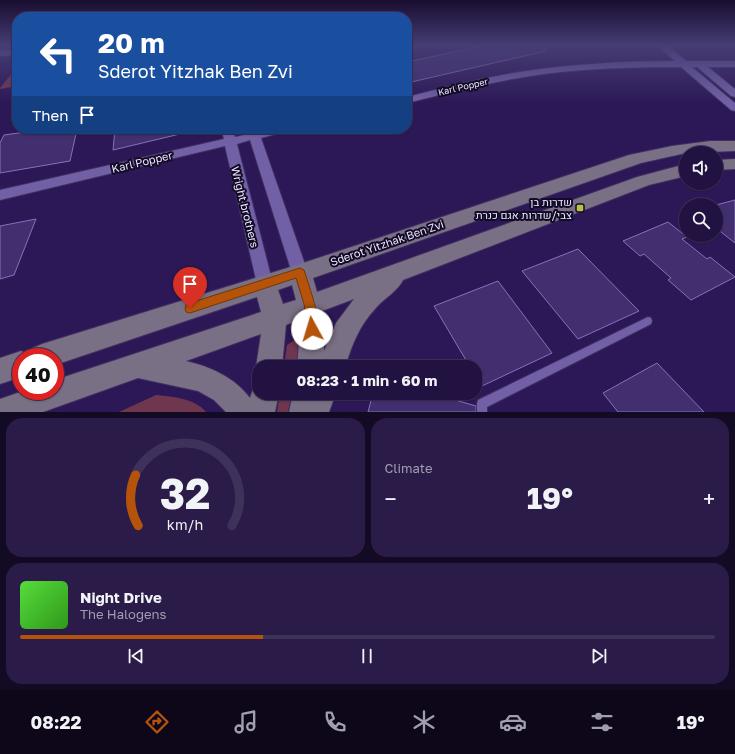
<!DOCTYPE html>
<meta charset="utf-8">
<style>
body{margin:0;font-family:"Golos Text",Heebo,sans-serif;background:#2a1b48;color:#f1f3f6;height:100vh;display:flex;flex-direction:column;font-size:15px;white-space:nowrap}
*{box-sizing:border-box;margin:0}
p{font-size:13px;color:#a29eb1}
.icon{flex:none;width:22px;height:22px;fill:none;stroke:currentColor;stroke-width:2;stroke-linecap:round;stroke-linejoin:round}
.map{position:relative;height:412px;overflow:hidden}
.details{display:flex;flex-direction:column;gap:6px;padding:6px;background:#130a24;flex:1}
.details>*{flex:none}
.banner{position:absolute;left:12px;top:12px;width:400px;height:122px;border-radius:16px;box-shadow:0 1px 3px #0004,0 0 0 1px #3f325a;background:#1a4fa0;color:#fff;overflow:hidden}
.tools{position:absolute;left:679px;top:146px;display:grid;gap:8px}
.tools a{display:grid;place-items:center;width:44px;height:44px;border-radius:50%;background:#221241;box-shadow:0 1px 3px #0004,0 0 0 1px #3f325a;font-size:20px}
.speed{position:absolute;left:12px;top:348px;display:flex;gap:8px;font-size:20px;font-weight:700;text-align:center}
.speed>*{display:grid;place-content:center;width:52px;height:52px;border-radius:50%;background:#221241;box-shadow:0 1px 3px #0004,0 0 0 1px #3f325a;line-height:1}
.speed .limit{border:6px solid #d22;background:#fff;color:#111}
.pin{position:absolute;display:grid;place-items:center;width:34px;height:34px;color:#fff;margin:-41px -17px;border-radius:50% 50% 50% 0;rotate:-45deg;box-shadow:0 0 4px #0007}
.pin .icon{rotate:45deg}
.me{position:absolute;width:44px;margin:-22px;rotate:354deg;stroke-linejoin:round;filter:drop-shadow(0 0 3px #0008)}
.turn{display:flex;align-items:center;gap:14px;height:84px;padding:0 20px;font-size:18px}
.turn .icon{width:52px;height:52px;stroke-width:2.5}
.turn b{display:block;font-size:28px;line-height:34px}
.then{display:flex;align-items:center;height:38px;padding:0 20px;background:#0003;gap:8px;font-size:15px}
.big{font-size:30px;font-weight:700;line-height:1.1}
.details .widget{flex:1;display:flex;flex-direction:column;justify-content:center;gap:6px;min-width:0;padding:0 14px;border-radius:16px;background:#2a1b48}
.details .dial{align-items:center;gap:0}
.dial svg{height:104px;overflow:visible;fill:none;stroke:#3f325a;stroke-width:7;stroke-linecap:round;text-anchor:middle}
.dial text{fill:#f1f3f6;stroke:none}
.song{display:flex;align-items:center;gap:12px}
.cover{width:48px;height:48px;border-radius:6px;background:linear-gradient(135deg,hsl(110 70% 55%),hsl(110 70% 35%))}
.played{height:4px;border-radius:2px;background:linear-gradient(90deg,#b45309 35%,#3f325a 35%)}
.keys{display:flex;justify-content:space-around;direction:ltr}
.heat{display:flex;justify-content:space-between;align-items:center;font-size:22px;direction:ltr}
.details .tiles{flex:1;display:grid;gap:6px;grid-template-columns:1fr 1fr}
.widget:last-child{grid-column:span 2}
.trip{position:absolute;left:252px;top:360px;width:230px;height:40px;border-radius:16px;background:#221241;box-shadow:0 1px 3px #0004,0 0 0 1px #3f325a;font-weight:700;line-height:40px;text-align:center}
.tab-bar{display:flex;height:64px;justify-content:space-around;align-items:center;background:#0e071a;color:#a29eb1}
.tab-bar .icon{width:28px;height:28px}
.tab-bar .selected{color:#b45309}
.tab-bar b{font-size:18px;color:#f1f3f6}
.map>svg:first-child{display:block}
.green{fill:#6f364f}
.building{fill:#422f70;stroke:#8373ba}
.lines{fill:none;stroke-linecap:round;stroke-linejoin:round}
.lane-casing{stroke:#412e61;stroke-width:2}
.street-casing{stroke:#412e61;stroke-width:2}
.secondary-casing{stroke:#412e61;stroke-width:2}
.lane{fill:#7160a5;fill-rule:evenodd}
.street{fill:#7160a5;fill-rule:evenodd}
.secondary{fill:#7a7085;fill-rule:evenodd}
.route{fill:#b45309;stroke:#753606}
.poi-dot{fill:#b7c147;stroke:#130b26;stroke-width:1.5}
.labels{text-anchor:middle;stroke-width:4;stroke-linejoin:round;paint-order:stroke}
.far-street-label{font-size:9px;fill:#eae6fe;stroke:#130b26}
.street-label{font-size:11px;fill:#eae6fe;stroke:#130b26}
.poi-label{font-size:11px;fill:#eae6fe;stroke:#130b26;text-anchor:end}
</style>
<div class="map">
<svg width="735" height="412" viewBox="0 0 735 412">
<rect width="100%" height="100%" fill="#2d1857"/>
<!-- green -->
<path class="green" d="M17 67V86L0 89V88Z
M302 335 297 367H284L287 345Z
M280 393H292L288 412H277Z
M156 395C174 397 194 398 206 412H119Z"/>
<!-- building -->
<path class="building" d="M486 45H545L546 51 407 83V62Z
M48 129H77L70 161 0 173V143L4 135Z
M115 129H180V134L113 150Z
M735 200V243L716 228V205Z
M36 219 14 275 0 279V226Z
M668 222 687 237 682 239 707 259 710 257 735 277 691 300 668 280 671 278 644 254 640 256 623 241Z
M578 249 639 311 578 339 522 271Z
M498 281 552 353 482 386 475 375V367H470L434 306Z
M657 363 704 412H618L603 393Z
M373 393H431L476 406V412H368Z"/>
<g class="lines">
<!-- lane casing -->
<g class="lane-casing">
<path id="lane" d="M648 317 651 318 652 321 651 324 487 407V412H477V404L478 400Z"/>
</g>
<!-- street casing -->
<g class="street-casing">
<path id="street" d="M657 45H667L686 61H735V67H708L735 89V97L731 96 697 67H692L735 103V111L731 110 681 67C635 67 589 68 544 74 498 80 452 92 407 103V97C446 87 486 77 526 71 575 64 625 61 675 61Z
M17 49V55L0 56V50Z
M221 129H233L235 137 248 134 246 129H258L259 131 269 129H290L288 131 261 138 308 273 306 278 300 280 294 278 292 273 250 140 237 144 273 284 271 289 265 291 259 289 257 284 225 146 0 200V190L224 139Z"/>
</g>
<!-- secondary casing -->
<g class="secondary-casing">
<path id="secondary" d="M710 141H735V151L686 153 641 163 313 278 317 292 637 177 686 164V176L649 185 403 280C398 291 383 299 375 309 359 326 352 345 345 367H297L299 341V320L286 325 282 367H259V375L256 367 261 334 186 361C211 367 234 377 250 398L255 383 259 382V393H279L275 412H226L214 400 198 391 138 378 43 412H0V399L3 398 23 391H55V380L261 312 257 297 55 365V357H21V377L0 384V358L21 351 30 355 33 348 42 344 300 264 629 155 672 146ZM292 285 296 300 283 304 278 290ZM354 299 336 323 324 351V330L322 311Z
M735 159V169L716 170V160Z
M293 393H336L329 412H289Z"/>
</g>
<!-- lane -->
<use href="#lane" class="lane"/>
<!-- street -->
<use href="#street" class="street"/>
<!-- secondary -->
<use href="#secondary" class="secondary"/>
</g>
<!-- sky -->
<linearGradient id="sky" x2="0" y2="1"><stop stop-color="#190d30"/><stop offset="0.44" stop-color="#463d74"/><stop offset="1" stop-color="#463d74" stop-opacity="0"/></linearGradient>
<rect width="735" height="103" fill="url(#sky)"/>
<!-- route -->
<path class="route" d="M300 268 304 270 305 273C309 286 322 321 317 333L312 334 308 333 304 304 296 278 190 313 186 312 185 308 186 305 190 303Z"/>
<!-- markers -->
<rect class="poi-dot" x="576" y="204" width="8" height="8" rx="2"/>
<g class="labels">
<!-- far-street labels -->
<g class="far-street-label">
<text transform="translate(463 87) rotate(-13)" y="3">Karl Popper</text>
</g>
<!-- street labels -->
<g class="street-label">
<text transform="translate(142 162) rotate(-13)" y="4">Karl Popper</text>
<text transform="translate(245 207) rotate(76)" y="4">Wright brothers</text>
<text transform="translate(387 243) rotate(-19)" y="4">Sderot Yitzhak Ben Zvi</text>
</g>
<!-- poi labels -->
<g class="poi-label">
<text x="572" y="206">שדרות בן<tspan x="572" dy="13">צבי/שדרות אגם כנרת</tspan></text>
</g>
</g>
</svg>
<div class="tools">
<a><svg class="icon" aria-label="sound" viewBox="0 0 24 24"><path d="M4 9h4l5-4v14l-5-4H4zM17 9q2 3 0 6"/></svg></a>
<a><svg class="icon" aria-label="search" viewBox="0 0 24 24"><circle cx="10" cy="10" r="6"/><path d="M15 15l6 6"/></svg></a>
</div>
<div class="speed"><div class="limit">40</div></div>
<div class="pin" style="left:190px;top:308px;background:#d93025"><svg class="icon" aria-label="arrive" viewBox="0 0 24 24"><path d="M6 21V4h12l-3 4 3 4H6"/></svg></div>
<svg class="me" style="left:312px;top:329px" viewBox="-20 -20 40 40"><circle r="19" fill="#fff"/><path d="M0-13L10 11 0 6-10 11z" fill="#b45309"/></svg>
<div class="trip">08:23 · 1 min · 60 m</div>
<div class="banner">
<div class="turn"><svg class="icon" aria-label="left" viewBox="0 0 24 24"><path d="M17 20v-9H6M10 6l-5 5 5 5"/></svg><div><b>20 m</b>Sderot Yitzhak Ben Zvi</div></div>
<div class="then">Then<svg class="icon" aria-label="arrive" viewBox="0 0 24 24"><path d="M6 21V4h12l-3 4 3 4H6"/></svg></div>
</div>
</div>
<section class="details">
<div class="tiles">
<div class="widget dial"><svg viewBox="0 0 100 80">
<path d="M14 69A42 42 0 1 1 86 69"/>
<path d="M14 69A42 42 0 0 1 12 30" stroke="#b45309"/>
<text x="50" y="56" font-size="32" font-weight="700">32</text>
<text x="50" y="72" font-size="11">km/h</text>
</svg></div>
<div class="widget"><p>Climate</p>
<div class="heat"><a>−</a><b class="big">19°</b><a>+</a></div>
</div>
<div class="widget">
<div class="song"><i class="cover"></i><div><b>Night Drive</b><p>The Halogens</p></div></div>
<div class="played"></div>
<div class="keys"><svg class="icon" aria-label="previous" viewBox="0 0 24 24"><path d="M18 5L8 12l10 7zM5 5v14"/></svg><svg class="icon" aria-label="pause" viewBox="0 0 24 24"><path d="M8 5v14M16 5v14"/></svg><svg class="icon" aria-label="next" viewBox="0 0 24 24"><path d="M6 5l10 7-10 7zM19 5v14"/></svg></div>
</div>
</div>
</section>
<nav class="tab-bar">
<b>08:22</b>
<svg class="icon selected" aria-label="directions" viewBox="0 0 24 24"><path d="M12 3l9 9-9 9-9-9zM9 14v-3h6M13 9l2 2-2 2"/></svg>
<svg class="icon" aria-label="music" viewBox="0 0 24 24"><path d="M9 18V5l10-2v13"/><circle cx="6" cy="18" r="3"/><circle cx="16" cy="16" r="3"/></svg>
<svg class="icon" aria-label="phone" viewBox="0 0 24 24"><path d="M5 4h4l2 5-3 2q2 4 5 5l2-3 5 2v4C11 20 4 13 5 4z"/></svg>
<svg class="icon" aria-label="climate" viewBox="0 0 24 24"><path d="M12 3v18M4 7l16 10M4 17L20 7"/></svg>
<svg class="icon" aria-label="car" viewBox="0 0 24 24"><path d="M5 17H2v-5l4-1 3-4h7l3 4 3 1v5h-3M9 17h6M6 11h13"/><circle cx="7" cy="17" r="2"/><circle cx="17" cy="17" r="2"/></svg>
<svg class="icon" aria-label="filters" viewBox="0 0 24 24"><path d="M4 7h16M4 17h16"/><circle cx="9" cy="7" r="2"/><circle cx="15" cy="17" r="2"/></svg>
<b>19°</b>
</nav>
